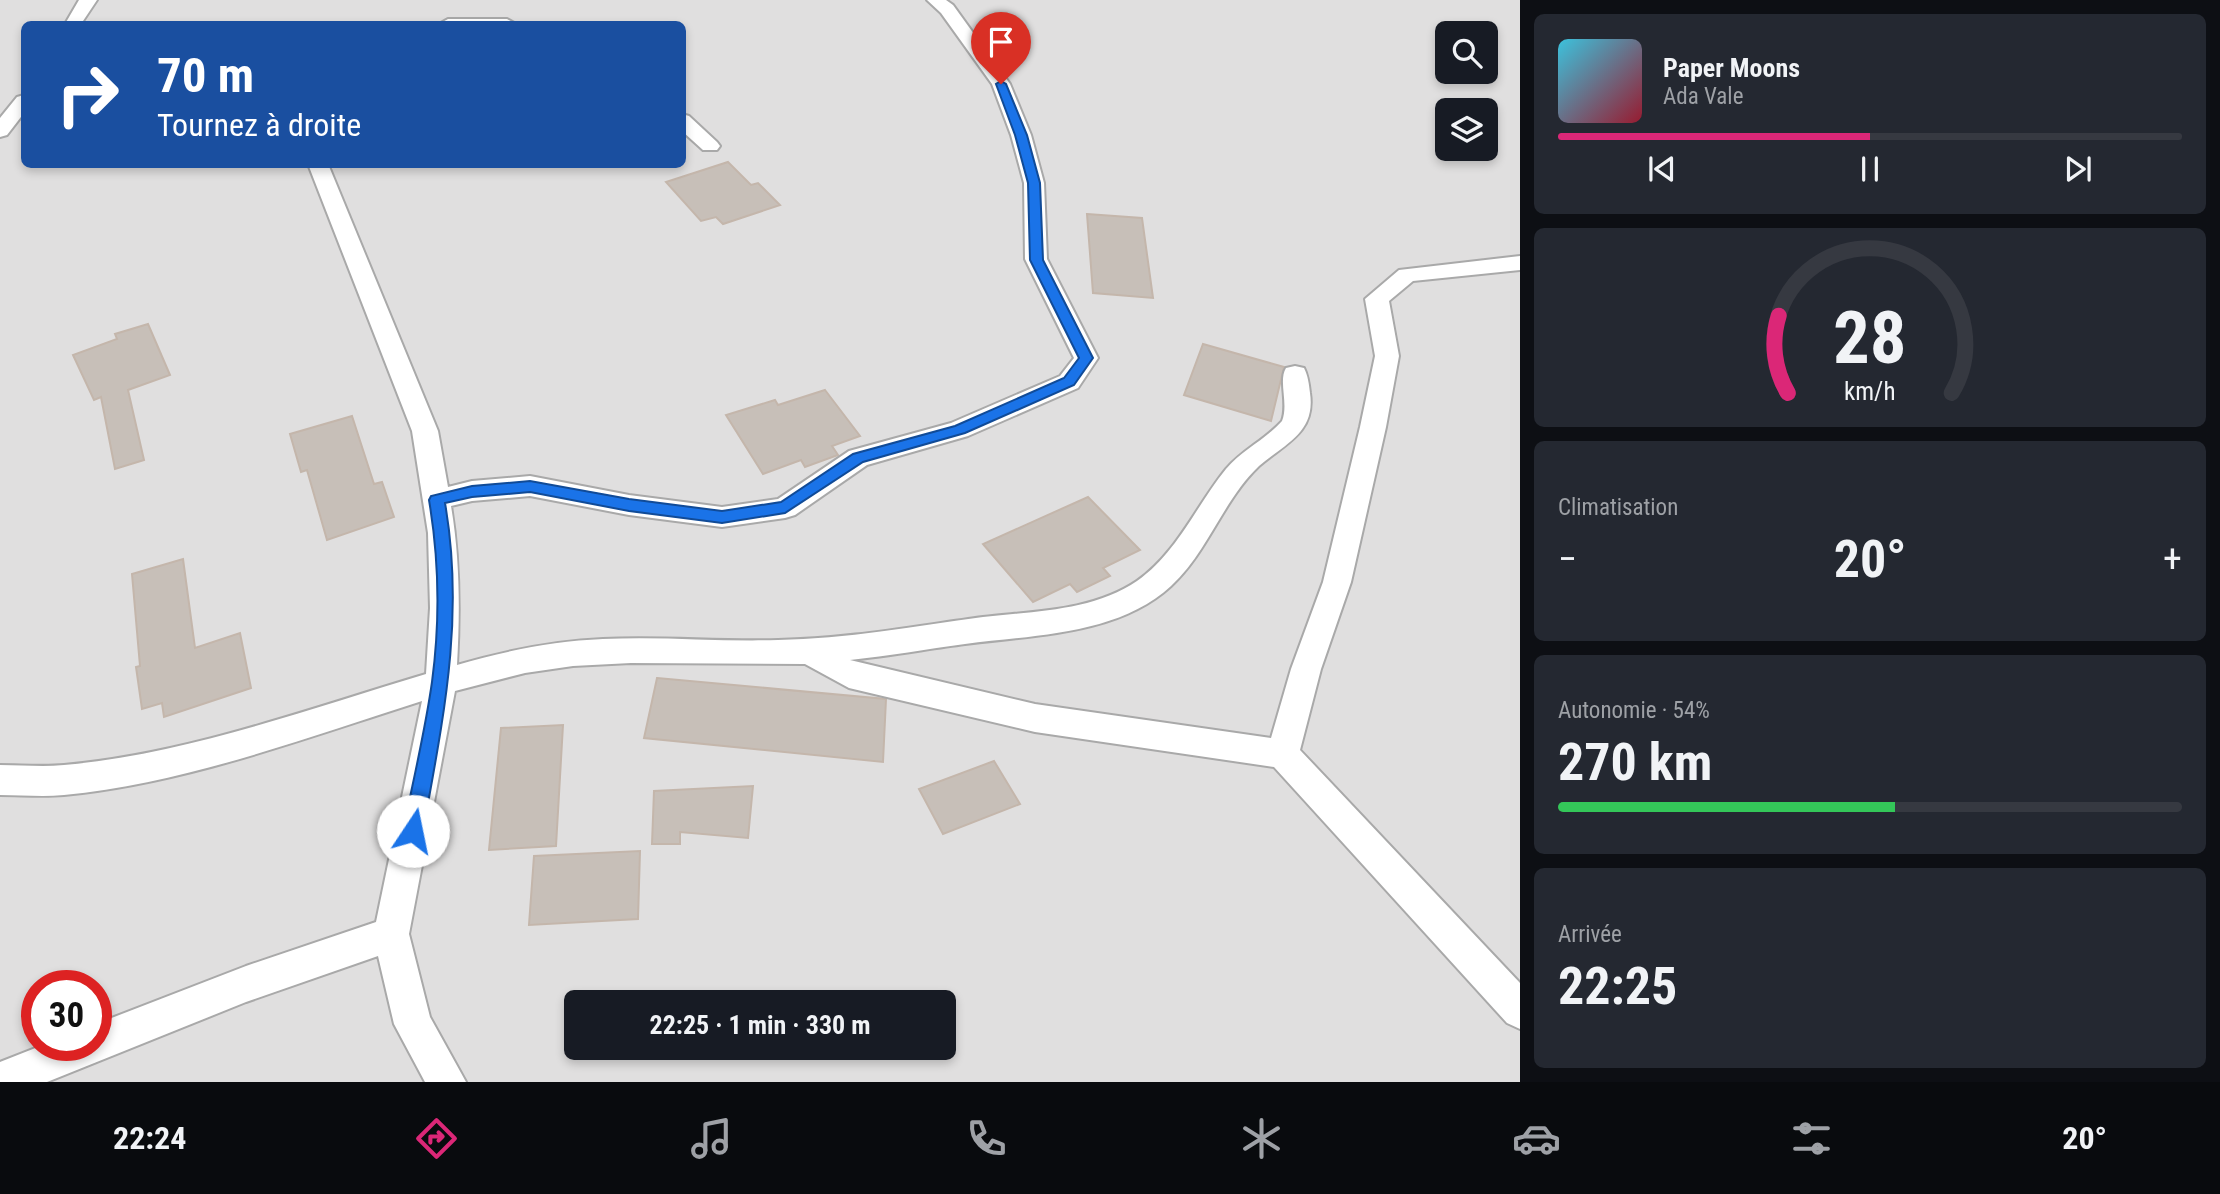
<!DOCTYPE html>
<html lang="fr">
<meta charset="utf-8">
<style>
body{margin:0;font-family:"Roboto Condensed",sans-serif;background:#242831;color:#f1f3f6;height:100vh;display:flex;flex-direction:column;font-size:26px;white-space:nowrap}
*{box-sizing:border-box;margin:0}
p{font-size:23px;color:#9ea1a6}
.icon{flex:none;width:38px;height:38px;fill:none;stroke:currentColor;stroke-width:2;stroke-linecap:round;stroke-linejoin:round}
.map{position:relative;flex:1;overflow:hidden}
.side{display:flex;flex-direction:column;gap:14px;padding:14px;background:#0d0f14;width:700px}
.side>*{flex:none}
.banner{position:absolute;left:21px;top:21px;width:665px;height:147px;border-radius:10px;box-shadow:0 4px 10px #0003;background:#1a4fa0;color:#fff;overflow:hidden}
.controls{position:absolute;left:1435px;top:21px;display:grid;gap:14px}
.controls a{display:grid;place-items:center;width:63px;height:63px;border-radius:10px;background:#171b24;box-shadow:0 4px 10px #0003;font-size:35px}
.speed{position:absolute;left:21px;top:970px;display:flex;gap:14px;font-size:35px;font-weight:700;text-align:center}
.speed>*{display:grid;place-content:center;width:91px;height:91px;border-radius:50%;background:#171b24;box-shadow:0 4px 10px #0003;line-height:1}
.speed .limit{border:10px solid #d22;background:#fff;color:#111}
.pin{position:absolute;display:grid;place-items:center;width:60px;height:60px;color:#fff;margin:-72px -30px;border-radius:50% 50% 50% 0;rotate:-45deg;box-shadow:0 0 7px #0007}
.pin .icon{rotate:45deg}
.me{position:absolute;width:77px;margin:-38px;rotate:11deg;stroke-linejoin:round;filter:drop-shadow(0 0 5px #0008)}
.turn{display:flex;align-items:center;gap:24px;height:147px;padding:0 21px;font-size:32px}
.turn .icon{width:91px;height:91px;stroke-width:2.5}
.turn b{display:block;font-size:49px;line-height:60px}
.big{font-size:52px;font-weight:700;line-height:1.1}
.side .card{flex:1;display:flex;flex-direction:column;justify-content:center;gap:10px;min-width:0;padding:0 24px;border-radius:10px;background:#242831}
.side .dial{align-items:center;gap:0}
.dial svg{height:182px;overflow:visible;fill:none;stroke:#363941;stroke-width:7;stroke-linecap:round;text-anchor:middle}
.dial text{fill:#f1f3f6;stroke:none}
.song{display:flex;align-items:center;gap:21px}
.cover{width:84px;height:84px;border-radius:10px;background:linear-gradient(135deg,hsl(190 70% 55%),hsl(350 70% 35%))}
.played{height:7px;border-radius:4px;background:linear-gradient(90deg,#db2777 50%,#363941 50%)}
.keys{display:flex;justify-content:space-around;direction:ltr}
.heat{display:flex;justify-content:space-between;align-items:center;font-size:38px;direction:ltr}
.charge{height:10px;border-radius:5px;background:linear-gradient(90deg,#34c759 54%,#363941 0)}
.trip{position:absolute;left:564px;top:990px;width:392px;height:70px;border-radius:10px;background:#171b24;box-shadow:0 4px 10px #0003;font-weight:700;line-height:70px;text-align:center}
.tab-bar{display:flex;height:112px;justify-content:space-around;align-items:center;background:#090b0e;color:#9ea1a6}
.tab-bar .icon{width:49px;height:49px}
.tab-bar .selected{color:#db2777}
.tab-bar b{font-size:32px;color:#f1f3f6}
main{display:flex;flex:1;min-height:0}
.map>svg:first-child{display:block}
.residential{fill:#e0dfdf;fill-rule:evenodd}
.building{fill:#c7bfb8;stroke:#c4b6ab;stroke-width:2}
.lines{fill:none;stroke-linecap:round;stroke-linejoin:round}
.minor-casing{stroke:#a9a9a9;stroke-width:4}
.minor{fill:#fff;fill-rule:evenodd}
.route{fill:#1a73e8;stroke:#114b97;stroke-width:2}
</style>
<main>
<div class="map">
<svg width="1520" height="1082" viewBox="0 0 1520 1082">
<rect width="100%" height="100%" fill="#f2efe9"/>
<!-- residential -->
<path class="residential" d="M0 0H1520V1082H0ZM24 24H682V164H24ZM1447 33H1486V72H1447ZM1447 110H1486V149H1447ZM37 985H96V1045H37ZM576 1003H943V1048H576Z"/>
<!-- building -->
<path class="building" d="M728 162 751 185 758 183 780 205 723 224 716 217 701 221 666 182Z
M1087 214 1142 218 1153 298 1093 293Z
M148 324 170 375 128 390 144 460 115 469 101 397 94 400 73 355 117 339 115 334Z
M1203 344 1284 367 1271 421 1184 395Z
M825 390 860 436 832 446 838 455 805 467 801 460 763 474 726 415 775 400 778 405Z
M352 416 374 484 382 482 394 517 327 540 307 470 301 472 290 434Z
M1088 497 1140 550 1103 568 1110 576 1077 592 1070 584 1033 602 983 544Z
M183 559 195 648 240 633 251 688 164 717 162 703 142 709 136 667 140 666 132 574Z
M657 678 886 699 883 762 644 738Z
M563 725 556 846 489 850 501 728Z
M994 761 1020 804 943 834 919 789Z
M753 786 748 838 680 832V844H652L654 791Z
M640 851 638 919 529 925 534 856Z"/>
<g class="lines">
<!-- minor casing -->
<g class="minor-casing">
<path id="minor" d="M79 0H97L81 24H65Z
M927 0H946L953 5 1010 84 1031 135 1044 183 1047 259 1098 358 1078 388 968 436 867 465 795 515 785 518 722 527 629 515 530 496 472 501 451 506C460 559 460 612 457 665 505 651 553 641 603 639 662 636 720 642 778 640 846 639 915 626 983 617 1035 611 1093 611 1137 581 1177 553 1196 506 1226 469 1242 450 1265 440 1282 421 1289 404 1278 381 1286 368L1295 366 1304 368C1308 376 1309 384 1310 393 1316 433 1284 444 1259 466 1223 500 1208 552 1171 586 1118 635 1034 635 965 644 927 649 889 656 850 660L1035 704 1271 738 1291 669 1323 582 1360 427 1375 356 1365 299 1399 270 1520 256V270L1413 281 1389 301 1399 356 1386 427 1351 582 1321 669 1300 750 1520 983V1029L1507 1023 1274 767 1035 732 849 688 805 664 631 663 573 666 525 673 455 691 409 934 430 1017 466 1082H425L394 1024 378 956 246 1002 47 1082H0V1062L43 1045H96V1024L246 966 376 922 422 701C305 738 187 783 64 795 43 797 21 795 0 795V765C21 765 43 767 64 765 188 754 308 709 426 674L430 608 428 533 412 431 308 164H328L438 431 448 487 472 481 530 476 629 495 722 507 778 499 849 451 951 423 1060 376 1074 358 1025 259 1024 183 1011 135 992 84 941 13Z
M448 19H507L516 24H439Z
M24 95V113L7 135 0 137V118L17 97Z
M682 114 689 116 717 142 720 146 717 150H703L682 131Z"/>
</g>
<!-- minor -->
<use href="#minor" class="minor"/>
</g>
<!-- route -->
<path class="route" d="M1001 81 1006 84 1027 135 1040 183 1043 260 1093 358 1074 385 965 433 863 462 785 513 722 523 629 511 530 492 472 497 445 503C465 618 443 719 423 831L420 837 413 839 406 837 403 831C413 781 425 732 432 682 440 622 439 559 429 500L431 496 472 486 530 481 629 499 722 511 781 502 853 454 955 426 1064 378 1079 358 1030 260 1028 183 1015 135 996 84Z"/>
</svg>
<div class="controls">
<a><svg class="icon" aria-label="search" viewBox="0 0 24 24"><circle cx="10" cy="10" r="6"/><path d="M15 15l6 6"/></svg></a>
<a><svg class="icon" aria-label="layers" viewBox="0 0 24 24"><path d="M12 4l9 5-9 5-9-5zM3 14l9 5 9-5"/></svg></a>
</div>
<div class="speed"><div class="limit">30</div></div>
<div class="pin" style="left:1001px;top:84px;background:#d93025"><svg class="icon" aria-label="arrive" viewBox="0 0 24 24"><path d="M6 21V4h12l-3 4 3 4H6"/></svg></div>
<svg class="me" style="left:413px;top:831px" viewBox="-20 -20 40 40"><circle r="19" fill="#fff"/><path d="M0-13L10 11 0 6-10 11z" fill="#1a73e8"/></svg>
<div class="trip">22:25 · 1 min · 330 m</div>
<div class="banner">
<div class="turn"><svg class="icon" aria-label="right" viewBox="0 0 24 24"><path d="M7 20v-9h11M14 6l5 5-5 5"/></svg><div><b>70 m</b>Tournez à droite</div></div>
</div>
</div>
<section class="side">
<div class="card">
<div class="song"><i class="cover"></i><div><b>Paper Moons</b><p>Ada Vale</p></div></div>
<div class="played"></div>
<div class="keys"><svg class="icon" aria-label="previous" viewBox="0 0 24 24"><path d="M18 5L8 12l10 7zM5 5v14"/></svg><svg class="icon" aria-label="pause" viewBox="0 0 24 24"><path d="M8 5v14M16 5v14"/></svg><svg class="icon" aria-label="next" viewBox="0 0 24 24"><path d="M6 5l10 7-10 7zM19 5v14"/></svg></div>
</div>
<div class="card dial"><svg viewBox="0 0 100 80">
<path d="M14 69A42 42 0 1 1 86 69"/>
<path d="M14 69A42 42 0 0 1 10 35" stroke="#db2777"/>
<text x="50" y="56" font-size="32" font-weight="700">28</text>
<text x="50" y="72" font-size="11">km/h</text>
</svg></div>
<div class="card"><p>Climatisation</p>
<div class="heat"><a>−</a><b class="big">20°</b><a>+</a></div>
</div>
<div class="card"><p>Autonomie · 54%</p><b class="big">270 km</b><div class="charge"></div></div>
<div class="card"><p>Arrivée</p><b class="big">22:25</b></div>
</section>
</main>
<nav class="tab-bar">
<b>22:24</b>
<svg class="icon selected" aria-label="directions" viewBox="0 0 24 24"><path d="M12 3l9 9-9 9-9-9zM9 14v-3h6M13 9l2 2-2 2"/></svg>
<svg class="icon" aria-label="music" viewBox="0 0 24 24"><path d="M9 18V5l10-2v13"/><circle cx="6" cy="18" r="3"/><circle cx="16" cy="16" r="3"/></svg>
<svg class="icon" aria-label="phone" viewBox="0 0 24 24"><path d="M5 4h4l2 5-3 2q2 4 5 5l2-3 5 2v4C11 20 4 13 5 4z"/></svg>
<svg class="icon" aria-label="climate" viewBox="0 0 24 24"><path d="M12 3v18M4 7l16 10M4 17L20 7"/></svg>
<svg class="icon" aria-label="car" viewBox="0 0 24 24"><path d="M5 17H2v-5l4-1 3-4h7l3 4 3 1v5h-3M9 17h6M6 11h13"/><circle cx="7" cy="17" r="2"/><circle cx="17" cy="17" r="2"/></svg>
<svg class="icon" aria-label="filters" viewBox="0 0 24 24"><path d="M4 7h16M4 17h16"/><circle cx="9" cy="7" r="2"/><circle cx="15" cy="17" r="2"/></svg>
<b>20°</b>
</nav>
